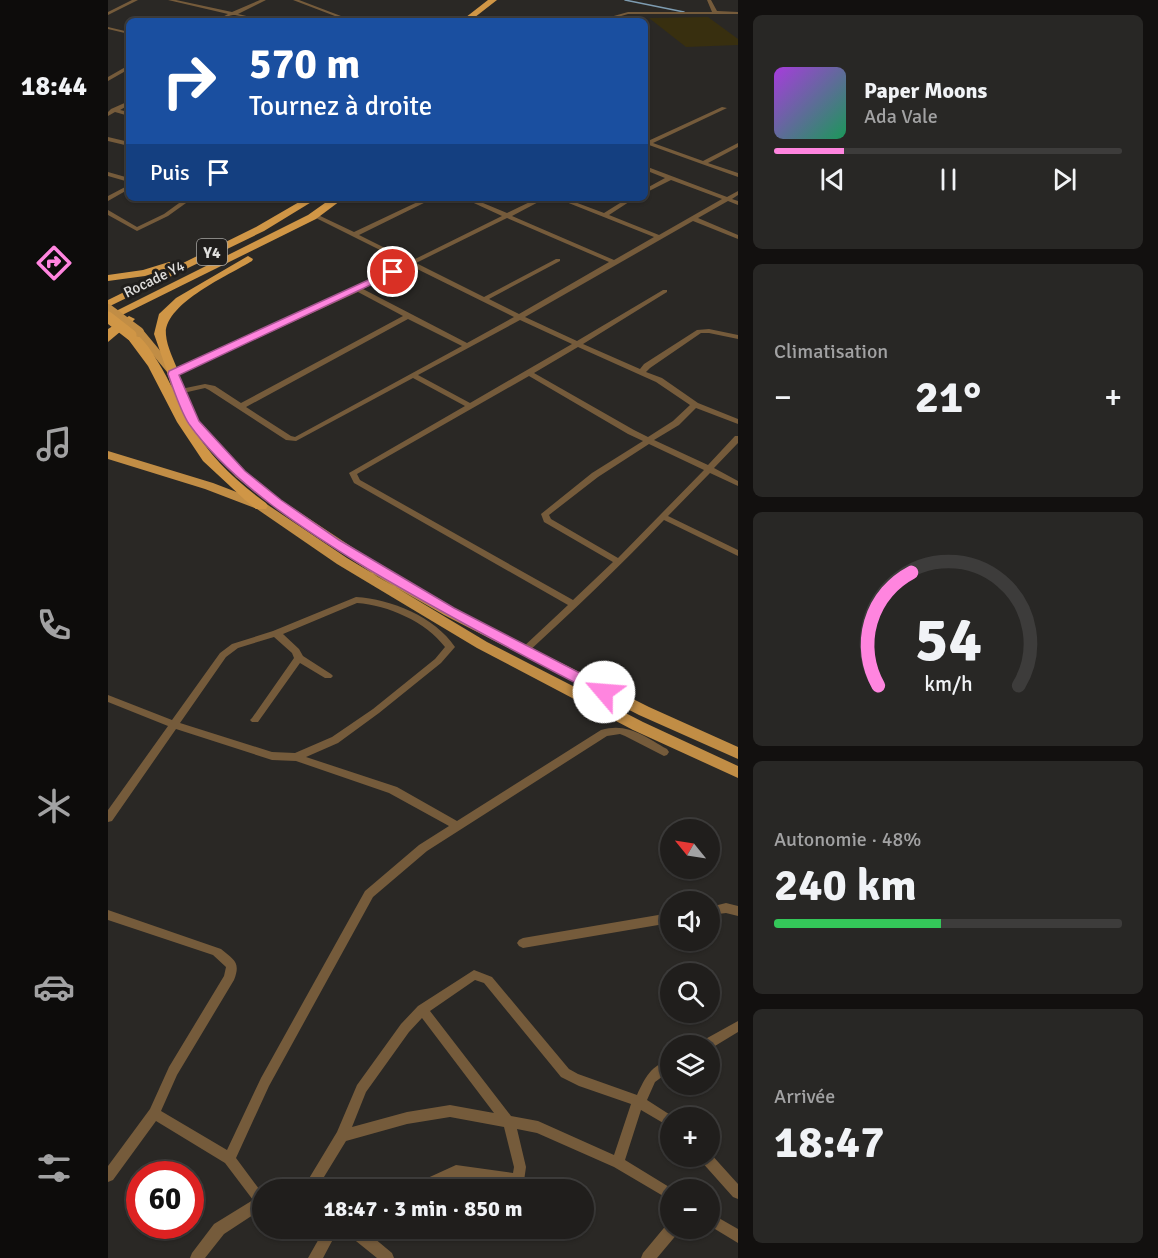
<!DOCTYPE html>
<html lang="fr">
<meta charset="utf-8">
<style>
body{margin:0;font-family:Signika,sans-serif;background:#282725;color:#f1f3f6;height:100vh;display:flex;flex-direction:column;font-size:22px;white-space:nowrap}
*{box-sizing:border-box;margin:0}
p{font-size:20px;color:#a2a2a3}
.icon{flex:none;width:33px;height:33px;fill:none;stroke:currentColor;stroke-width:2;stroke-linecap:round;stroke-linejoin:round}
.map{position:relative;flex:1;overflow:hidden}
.panel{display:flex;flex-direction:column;gap:15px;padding:15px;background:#12100f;width:420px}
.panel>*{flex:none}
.top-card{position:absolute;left:18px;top:18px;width:522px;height:183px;border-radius:9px;box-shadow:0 2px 4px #0004,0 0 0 2px #3d3c3b;background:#1a4fa0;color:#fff;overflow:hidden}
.needle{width:39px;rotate:300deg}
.controls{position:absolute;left:552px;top:819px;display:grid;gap:12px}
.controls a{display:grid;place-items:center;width:60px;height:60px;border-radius:50%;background:#201e1c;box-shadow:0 2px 4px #0004,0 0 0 2px #3d3c3b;font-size:30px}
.speed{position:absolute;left:18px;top:1161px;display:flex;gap:12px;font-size:30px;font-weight:700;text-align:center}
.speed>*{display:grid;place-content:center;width:78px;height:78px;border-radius:50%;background:#201e1c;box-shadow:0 2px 4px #0004,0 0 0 2px #3d3c3b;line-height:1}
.speed .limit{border:9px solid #d22;background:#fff;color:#111}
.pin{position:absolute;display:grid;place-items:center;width:51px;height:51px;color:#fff;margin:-26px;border:3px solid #fff;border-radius:50%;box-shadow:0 2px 6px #0007}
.me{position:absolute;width:66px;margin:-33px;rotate:297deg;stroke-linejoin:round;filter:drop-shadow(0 0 4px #0008)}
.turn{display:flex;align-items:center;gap:21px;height:126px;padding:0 24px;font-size:27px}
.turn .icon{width:78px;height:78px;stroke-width:2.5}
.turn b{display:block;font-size:42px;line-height:51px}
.then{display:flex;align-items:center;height:57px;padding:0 24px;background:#0003;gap:12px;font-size:22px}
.big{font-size:45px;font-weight:700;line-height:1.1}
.panel .tile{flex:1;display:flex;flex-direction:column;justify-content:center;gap:9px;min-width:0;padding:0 21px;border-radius:9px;background:#282725}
.panel .dial{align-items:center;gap:0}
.dial svg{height:156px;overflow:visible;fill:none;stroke:#3d3c3b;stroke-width:7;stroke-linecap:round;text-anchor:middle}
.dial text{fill:#f1f3f6;stroke:none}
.song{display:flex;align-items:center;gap:18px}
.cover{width:72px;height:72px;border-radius:9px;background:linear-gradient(135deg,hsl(280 70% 55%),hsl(150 70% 35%))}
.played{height:6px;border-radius:3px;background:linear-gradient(90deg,#ff85df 20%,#3d3c3b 20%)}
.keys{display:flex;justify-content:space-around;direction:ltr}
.heat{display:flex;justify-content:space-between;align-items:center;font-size:33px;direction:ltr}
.charge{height:9px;border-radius:4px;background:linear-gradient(90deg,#34c759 48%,#3d3c3b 0)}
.trip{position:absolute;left:144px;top:1179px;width:342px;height:60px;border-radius:30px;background:#201e1c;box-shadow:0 2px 4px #0004,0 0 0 2px #3d3c3b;font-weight:700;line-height:60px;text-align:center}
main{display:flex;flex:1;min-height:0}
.dock{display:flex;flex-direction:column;width:108px;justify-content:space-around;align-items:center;background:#0d0c0b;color:#a2a2a3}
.dock .icon{width:42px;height:42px}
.dock .active{color:#ff85df}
.dock b{font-size:27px;color:#f1f3f6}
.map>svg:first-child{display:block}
.sand{fill:#382f0f}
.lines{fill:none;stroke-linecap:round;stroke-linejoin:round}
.stream{stroke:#7e9cb1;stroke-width:1.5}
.minor{fill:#755b3b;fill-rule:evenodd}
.primary{fill:#c18d45;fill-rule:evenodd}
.trunk{fill:#d09646;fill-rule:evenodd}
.primary-bridge{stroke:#c18d45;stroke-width:10}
.trunk-bridge{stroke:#d09646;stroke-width:11}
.route{fill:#ff85df;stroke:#a65691;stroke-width:1.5}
.labels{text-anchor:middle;stroke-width:6;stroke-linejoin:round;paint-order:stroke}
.far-street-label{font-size:15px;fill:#e0dfdd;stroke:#201e1c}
.shield{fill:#201e1c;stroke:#a6a5a3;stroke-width:1.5}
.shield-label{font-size:16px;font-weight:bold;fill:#e0dfdd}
</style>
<main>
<nav class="dock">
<b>18:44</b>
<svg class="icon active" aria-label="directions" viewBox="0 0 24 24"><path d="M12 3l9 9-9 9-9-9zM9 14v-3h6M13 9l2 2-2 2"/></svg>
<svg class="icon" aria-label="music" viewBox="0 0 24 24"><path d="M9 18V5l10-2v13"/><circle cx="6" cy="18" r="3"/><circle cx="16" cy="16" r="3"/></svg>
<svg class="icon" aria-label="phone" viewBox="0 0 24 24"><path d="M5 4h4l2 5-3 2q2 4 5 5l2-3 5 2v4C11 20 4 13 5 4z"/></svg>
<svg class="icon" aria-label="climate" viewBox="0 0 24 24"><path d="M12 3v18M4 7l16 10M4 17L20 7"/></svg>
<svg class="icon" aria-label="car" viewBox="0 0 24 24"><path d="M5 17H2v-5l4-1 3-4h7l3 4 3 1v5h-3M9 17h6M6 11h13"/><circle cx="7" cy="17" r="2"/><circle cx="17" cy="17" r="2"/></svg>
<svg class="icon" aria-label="filters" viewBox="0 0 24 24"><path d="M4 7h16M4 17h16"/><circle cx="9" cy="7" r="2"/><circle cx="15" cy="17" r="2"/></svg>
</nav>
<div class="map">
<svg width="630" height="1258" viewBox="0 0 630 1258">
<rect width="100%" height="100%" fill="#2a2825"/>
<!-- sand -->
<path class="sand" d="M600 17 630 39V45L578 47 541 18Z"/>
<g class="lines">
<!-- stream -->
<path class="stream" d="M517 0 576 12"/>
<!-- minor -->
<path class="minor" d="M24 0H30L0 15V12Z
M60 0H68L124 12 152 0H158L130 14 159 21C149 21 132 15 125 15 118 16 114 21 107 21L120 14Z
M185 0H191L246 21H240Z
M599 0H603L609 11 630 12V14H520L496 21H488L520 12H604Z
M0 27 21 32V34L0 29Z
M21 65V69L0 81V77Z
M21 101V105L12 110 21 112V116L7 112 0 116V112L3 109Z
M614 107 619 108 545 143 595 161 630 143V147L600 163 630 173V177L541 145H537V140L540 141Z
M0 137 21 142V146L0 141Z
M537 166 619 197 630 191V195L624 199 630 201V205L620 201 590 218 630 235V239L585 221 417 317 469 341 555 290H559V292L475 344 532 369 536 364 589 330 601 329 630 335V339L601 333H593L542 368 538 372 554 378 590 403 630 419V424L588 408 571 425 546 440 600 465 627 436H630V443L606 468 630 481V486L602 473 560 516 630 550V556L556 520C512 566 466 610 419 653H413L411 651 413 649 460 605 246 483 241 473 357 406 305 378 188 441 178 440 101 390 97 388 71 394 67 392 68 390 97 384 107 386 133 403 295 316 250 292 68 376H62V372L248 288 298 263 204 216V214H208L246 232 318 198H326L251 235 303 261 394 216 355 198H363L399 213 430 198H438L404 216 506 260 546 237 448 198H456L496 213 520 198H527L501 215 551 235 614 199 563 180 537 193V189L557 178 537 170ZM399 218 501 262 411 314 381 299 452 261V259H448L376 297 308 263ZM303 266 406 317 359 343 255 289ZM300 319 354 346 187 437 183 436 138 407ZM412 320 464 344 362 403 310 375ZM470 347 548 382 582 405 565 421 540 437 526 430 426 373ZM421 376 520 434 535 441 484 473 433 514 436 522 505 562 465 600 252 480 249 474ZM541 444 596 470 510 558 443 519 441 515 490 477Z
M0 172 21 178V182L0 176Z
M21 185V189L0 201V196Z
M78 198H85L60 216 29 231 0 215V210L29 227 56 214Z
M248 597C283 599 327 617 347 647L333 663 271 713 230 743 198 757 289 787 349 821 493 730C520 722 537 737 559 749L561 752 559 755 556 756 517 736 512 734 499 736 319 851 265 897 161 1086 128 1158 154 1193V1209L116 1234 97 1258H82L84 1253 106 1224 145 1200 117 1163 48 1121 5 1180 0 1182V1166L42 1109 61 1067 116 976 118 967 105 955 0 920V910L113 949C126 960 133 962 126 980L69 1075 53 1111 119 1150 153 1078 257 891 311 845 341 826 281 793 188 761 164 760 68 729 4 821 0 822V810L60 726 0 702V695L64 720 112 653 124 644 165 631ZM249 603C280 605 318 622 337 647L327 659 265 709 224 737 187 753 164 752 72 723 118 657 130 648 166 637 184 653 186 658 144 718 142 720 144 722H150L192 663 217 678H223L225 676 223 674 195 656 191 649 175 634Z
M618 903 630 906V916L618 913 602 915V907Z
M562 913V923L415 948 411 946 409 943 411 940 415 938Z
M366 970 384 977 461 1069 470 1074 529 1095C537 1078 543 1065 562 1060V1071L547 1082 539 1100 567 1118H562V1127L533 1110 517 1160 566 1190H562V1200L506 1167 429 1133 409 1129 418 1167 416 1181 404 1186 348 1177 322 1190H301L302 1186 348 1165 405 1173 406 1167 396 1127 342 1117 299 1124 238 1141 208 1190H194L229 1132 249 1085 293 1024 310 1006ZM367 980 376 983 453 1077 471 1086 523 1104 506 1155 430 1121 403 1116 322 1011ZM314 1018 386 1113 342 1105 299 1112 244 1127 258 1092 301 1032Z
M630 1021V1032L602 1049V1046H590L592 1042Z
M602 1153 630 1184V1199L625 1197 592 1160 590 1156H602Z
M602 1213 630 1229V1243L602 1226Z
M560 1223H562V1228H571L570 1233 549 1258H533L535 1253Z
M217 1228H231L215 1258H200Z
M237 1228H254L284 1253 286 1258H269L238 1233Z"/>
<!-- primary -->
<path class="primary" d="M31 329 35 330 69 371 77 392 91 421 136 471 173 500 280 571 346 609 541 707 630 747V759L531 715 336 615 270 577 165 506 128 477 82 424 65 392 59 372 26 332Z
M0 451 105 483 157 503 239 558 379 642 535 722 630 766V778L525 730 369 648 229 564 149 509 97 489 0 459Z"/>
<!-- trunk -->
<path class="trunk" d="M380 0H389L362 21H353Z
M198 198H210L156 231 0 307V300L148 227Z
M224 198H236L208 219 0 322V315L200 215Z
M140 256 145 259 144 261C121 275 55 304 58 335 59 347 66 360 70 371L64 375 60 374 46 334 51 314 68 298Z
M61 262 65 263V267L37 276 0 281V275L35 270Z
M21 316 27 319 25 321 0 342V329Z
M23 332C34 335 44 352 50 362 62 381 71 403 82 423 101 456 128 481 158 503L160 506 158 509H148L137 500 95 461 69 422 40 366 17 335Z"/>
<!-- primary-bridge -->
<path class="primary-bridge" d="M0 309 31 332"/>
<!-- trunk-bridge -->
<path class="trunk-bridge" d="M0 317 23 335"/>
</g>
<!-- route -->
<path class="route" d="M282 270 290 272 71 375 91 421 137 471 173 500 231 540 346 608 501 688 504 692 501 695H491C413 655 336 614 260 569 198 531 124 484 81 424 72 410 66 390 60 374L61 371Z"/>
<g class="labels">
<!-- far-street labels -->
<g class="far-street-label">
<text transform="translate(46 279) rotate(-26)" y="5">Rocade Y4</text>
</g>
<!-- shield labels -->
<rect class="shield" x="89" y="239" width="30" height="26" rx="4.5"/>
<g class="shield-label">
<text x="104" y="258">Y4</text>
</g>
</g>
</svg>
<div class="controls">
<a><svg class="needle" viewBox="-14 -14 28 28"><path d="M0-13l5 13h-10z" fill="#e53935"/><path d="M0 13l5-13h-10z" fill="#a2a2a3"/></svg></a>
<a><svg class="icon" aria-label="sound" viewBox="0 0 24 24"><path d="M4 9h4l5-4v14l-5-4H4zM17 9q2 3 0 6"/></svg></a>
<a><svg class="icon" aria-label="search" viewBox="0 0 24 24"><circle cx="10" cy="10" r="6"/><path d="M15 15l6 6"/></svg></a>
<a><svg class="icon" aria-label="layers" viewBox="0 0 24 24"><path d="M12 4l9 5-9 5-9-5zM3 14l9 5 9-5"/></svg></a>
<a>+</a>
<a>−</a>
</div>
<div class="speed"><div class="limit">60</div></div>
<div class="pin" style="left:285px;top:272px;background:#d93025"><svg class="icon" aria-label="arrive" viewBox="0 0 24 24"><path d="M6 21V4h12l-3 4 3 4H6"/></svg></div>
<svg class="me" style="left:496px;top:692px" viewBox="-20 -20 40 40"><circle r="19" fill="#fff"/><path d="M0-13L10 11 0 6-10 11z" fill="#ff85df"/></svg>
<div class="trip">18:47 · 3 min · 850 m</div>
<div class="top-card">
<div class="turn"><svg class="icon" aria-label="right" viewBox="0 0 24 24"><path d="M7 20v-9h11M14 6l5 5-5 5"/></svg><div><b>570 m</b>Tournez à droite</div></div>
<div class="then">Puis<svg class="icon" aria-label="arrive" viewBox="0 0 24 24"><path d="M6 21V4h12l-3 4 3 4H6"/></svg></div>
</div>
</div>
<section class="panel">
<div class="tile">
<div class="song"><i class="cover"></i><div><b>Paper Moons</b><p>Ada Vale</p></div></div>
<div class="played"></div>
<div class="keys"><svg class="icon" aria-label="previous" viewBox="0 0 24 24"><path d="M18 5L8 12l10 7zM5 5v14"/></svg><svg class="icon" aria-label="pause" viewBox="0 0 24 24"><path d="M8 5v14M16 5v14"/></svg><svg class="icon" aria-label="next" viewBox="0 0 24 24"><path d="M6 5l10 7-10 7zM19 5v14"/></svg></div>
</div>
<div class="tile"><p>Climatisation</p>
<div class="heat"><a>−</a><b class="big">21°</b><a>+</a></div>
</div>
<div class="tile dial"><svg viewBox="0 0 100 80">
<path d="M14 69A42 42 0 1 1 86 69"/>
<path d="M14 69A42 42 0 0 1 31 11" stroke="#ff85df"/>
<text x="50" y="56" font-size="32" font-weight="700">54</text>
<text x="50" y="72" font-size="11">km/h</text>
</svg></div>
<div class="tile"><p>Autonomie · 48%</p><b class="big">240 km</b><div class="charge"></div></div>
<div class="tile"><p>Arrivée</p><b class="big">18:47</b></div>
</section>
</main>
